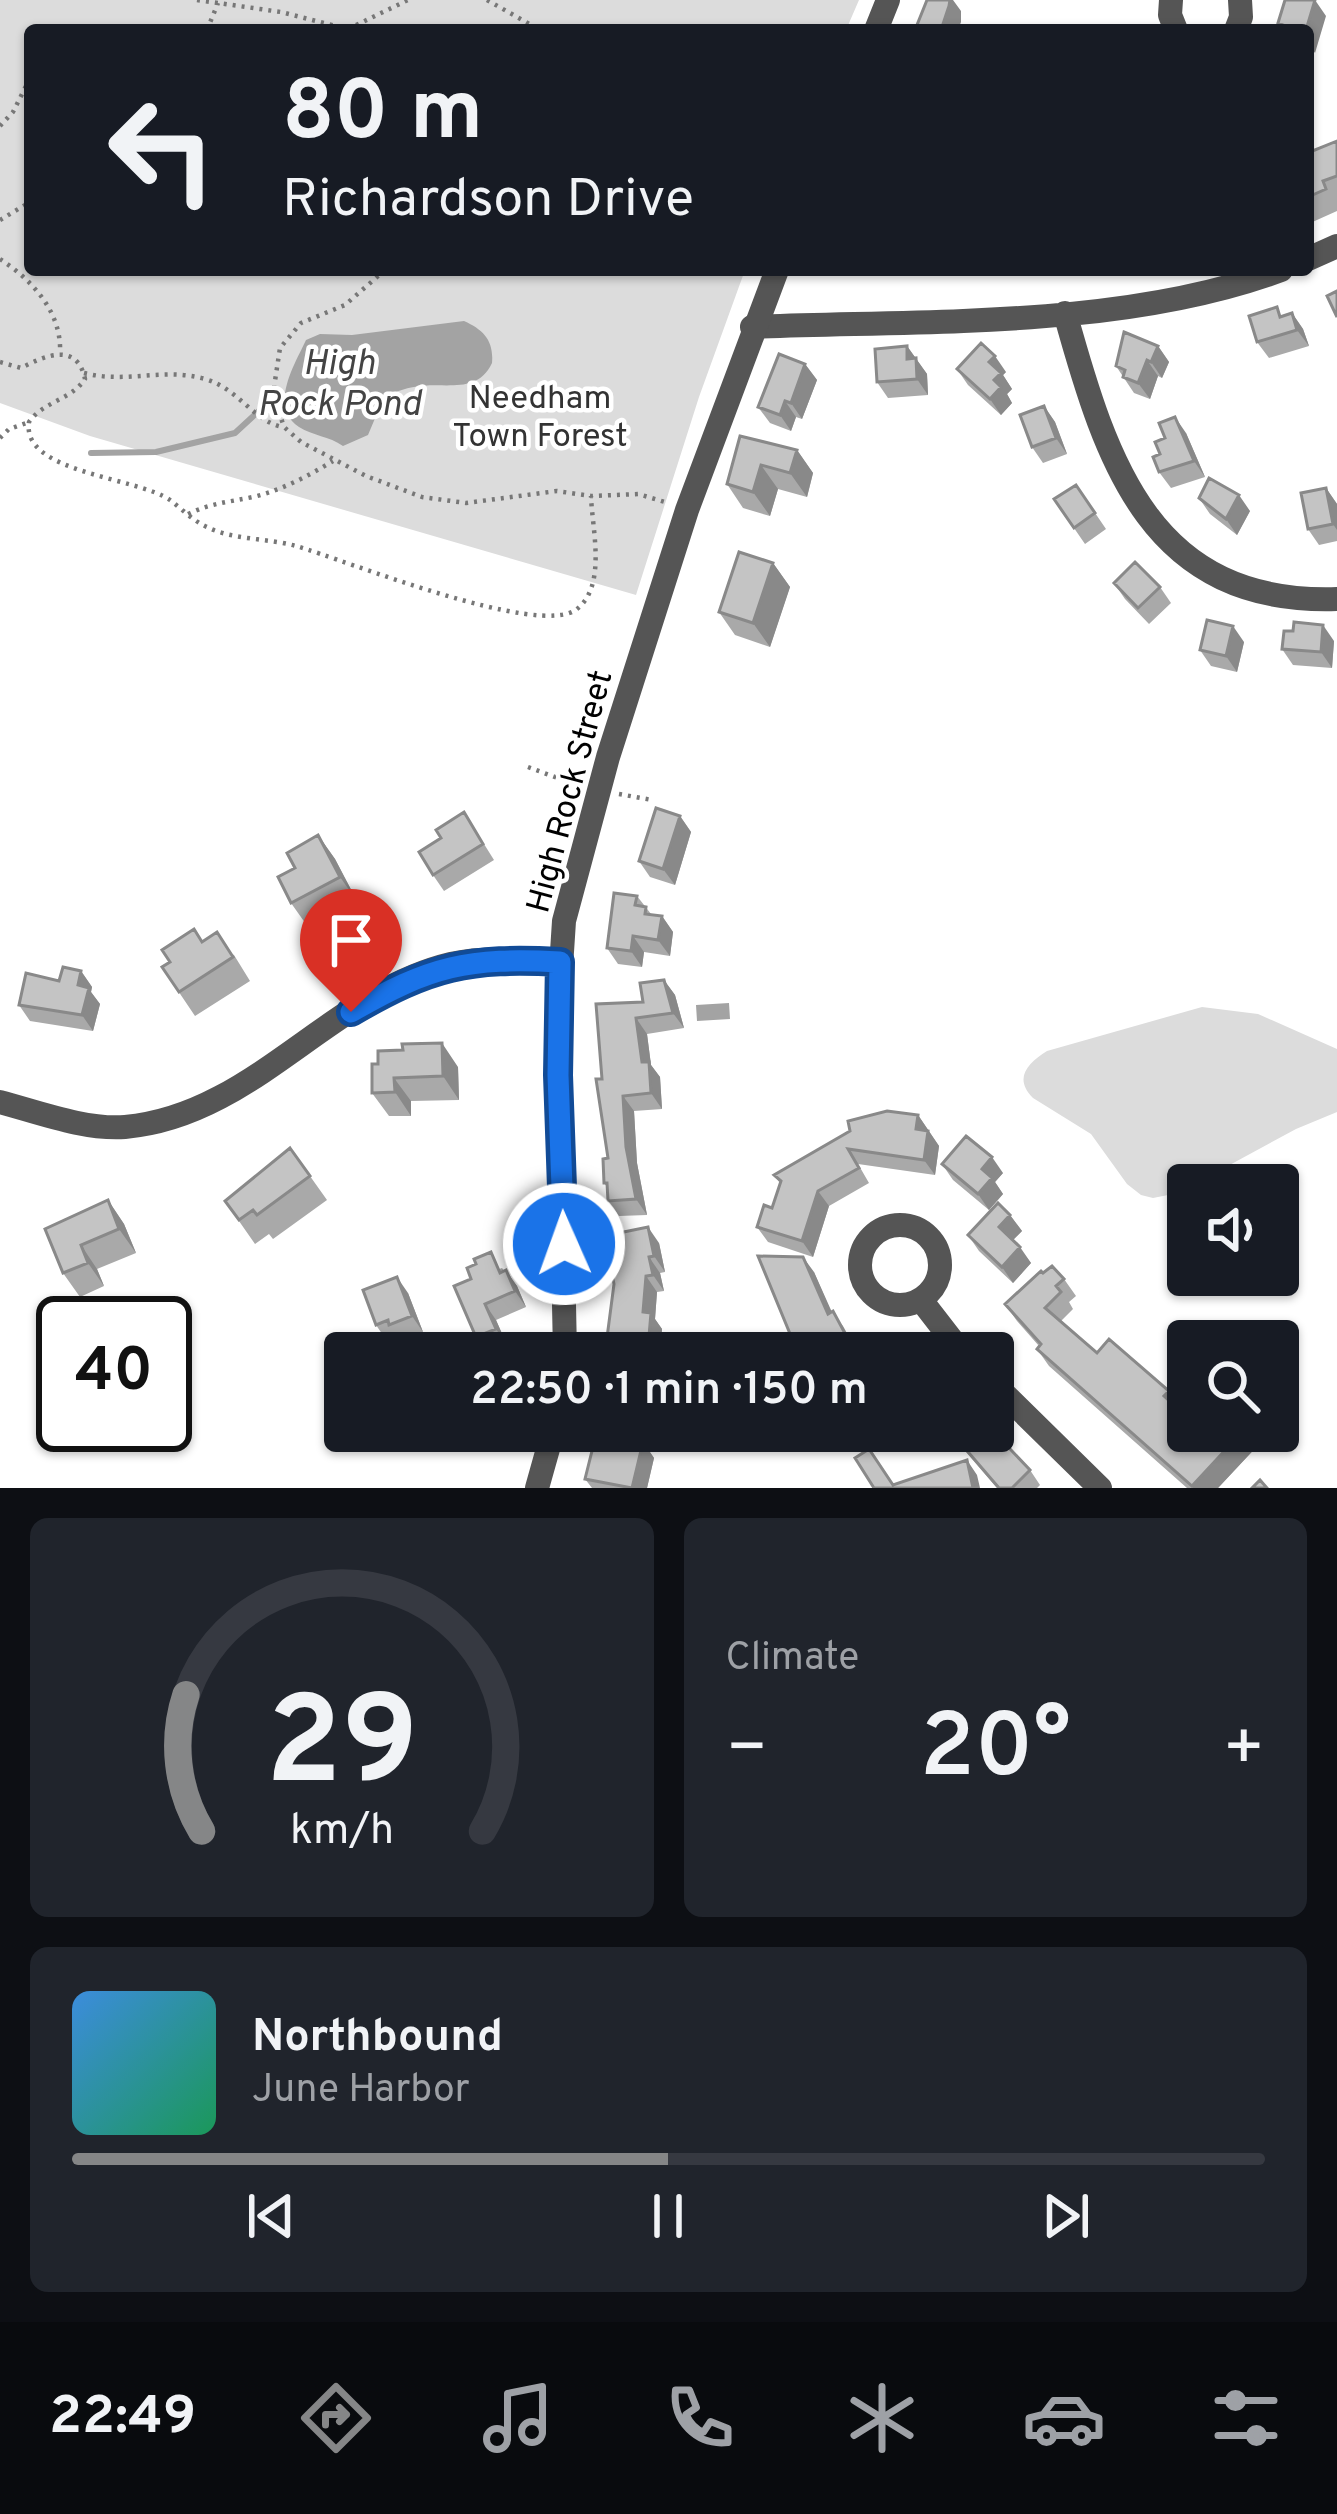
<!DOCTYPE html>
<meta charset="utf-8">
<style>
body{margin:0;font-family:Overpass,sans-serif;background:#20242c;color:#f1f3f6;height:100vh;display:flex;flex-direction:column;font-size:45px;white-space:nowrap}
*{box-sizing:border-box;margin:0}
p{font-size:39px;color:#9ea1a6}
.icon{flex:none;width:66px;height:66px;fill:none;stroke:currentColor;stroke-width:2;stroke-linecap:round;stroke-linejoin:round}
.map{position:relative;height:1488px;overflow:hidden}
.details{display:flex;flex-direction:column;gap:30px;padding:30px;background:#0d0f14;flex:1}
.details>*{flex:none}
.banner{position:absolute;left:24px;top:24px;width:1290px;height:252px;border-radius:12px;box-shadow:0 3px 9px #0004;background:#171b24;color:#f1f3f6;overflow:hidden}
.buttons{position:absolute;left:1167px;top:1164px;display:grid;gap:24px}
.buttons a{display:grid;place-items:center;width:132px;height:132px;border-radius:12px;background:#171b24;box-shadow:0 3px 9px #0004;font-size:60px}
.speed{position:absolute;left:36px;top:1296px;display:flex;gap:24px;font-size:60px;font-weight:700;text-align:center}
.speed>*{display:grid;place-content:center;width:156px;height:156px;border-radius:50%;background:#171b24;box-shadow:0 3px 9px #0004;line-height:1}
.speed .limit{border:6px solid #111;border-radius:18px;background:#fff;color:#111}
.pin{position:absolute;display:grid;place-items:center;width:102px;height:102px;color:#fff;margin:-123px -51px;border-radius:50% 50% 50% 0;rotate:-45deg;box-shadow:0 0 12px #0007}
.pin .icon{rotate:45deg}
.me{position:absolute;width:132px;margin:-66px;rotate:358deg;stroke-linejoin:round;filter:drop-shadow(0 0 9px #0008)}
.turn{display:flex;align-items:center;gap:42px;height:252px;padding:0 60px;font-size:54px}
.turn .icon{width:156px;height:156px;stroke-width:2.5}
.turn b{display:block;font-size:84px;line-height:102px}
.big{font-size:90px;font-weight:600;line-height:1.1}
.details .card{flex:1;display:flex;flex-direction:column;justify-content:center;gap:18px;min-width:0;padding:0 42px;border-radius:18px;background:#20242c}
.details .dial{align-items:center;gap:0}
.dial svg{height:312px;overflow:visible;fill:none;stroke:#363941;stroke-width:7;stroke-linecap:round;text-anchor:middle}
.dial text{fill:#f1f3f6;stroke:none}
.song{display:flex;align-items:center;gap:36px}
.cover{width:144px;height:144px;border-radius:18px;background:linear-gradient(135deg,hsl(210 70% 55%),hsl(150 70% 35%))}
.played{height:12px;border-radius:6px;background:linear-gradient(90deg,#858687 50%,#363941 50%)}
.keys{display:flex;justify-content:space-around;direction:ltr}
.heat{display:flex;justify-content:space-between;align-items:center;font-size:66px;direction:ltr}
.details .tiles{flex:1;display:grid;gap:30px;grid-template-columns:1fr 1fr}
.card:last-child{grid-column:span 2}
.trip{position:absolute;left:324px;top:1332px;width:690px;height:120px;border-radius:12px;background:#171b24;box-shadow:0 3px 9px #0004;font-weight:600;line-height:120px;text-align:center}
.menu{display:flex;height:192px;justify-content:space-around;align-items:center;background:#090b0e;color:#9ea1a6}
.menu .icon{width:84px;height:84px}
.menu .selected{color:#858687}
.menu b{font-size:54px;color:#f1f3f6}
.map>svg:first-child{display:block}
.green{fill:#dcdcdc}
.water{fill:#a3a3a3}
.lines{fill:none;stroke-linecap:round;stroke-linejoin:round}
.stream{stroke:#a3a3a3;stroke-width:6}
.path{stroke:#777;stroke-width:4.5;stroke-dasharray:3 6;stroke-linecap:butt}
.minor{stroke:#555;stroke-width:24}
.tertiary{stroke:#555;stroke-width:24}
.wall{fill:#a9a9a9}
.shaded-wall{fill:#898989}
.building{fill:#c4c4c4;stroke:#898989;stroke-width:3}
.route-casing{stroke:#114b97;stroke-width:30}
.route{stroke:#1a73e8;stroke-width:21}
.labels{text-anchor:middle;stroke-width:9;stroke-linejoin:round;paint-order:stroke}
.park-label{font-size:33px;fill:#333;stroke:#fff}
.street-label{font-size:33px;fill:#000;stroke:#fff}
.water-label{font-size:36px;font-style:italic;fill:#444;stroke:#fff}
</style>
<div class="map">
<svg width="1337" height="1488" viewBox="0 0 1337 1488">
<rect width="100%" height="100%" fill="#fff"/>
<!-- green -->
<path class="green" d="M0 0H859L846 30H30V270H745L699 397 636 595 90 436 0 403Z
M1202 1007 1258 1014 1337 1049V1112L1296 1129 1178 1193 1153 1198 1141 1195 1127 1184 1091 1134 1033 1098C1013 1078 1028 1063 1047 1051Z"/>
<!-- water -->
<path class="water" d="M464 321C484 330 494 341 492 363 478 393 449 383 422 386 409 387 396 391 384 397L368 435 343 446C329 436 313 436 299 427 268 407 295 364 306 340L320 334 352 335Z
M729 1003 730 1019 697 1021 696 1005Z"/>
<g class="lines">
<!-- stream -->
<path class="stream" d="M91 453 156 452 235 433 261 409 285 404"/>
<!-- path -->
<path class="path" d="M197 0 281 12 351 30
M487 0 540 30
M348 29 408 0
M207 30 218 3
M0 126 13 112 30 78
M0 220 30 202
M0 259C32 280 62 312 60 353
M385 270 345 305 301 323 280 348 273 394 284 427 301 442 366 476 422 497 466 503 557 491 591 496 638 494 665 502
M0 362 21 368C46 355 77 342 85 379 71 400 44 401 29 422 21 473 137 477 170 500 182 509 193 521 207 527 232 540 268 538 296 546 345 560 540 639 577 609 607 585 592 529 591 496
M84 373C127 384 164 367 205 379 238 388 254 422 283 427
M0 438 9 429 29 422
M188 514C211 503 229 502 253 497 282 490 308 476 333 461
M528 767 579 786
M619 794 652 800"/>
<!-- minor -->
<path class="minor" d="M1171 0 1170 15 1176 30
M1236 30 1241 17 1240 0
M1308 259 1337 246
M1065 313C1107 464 1151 605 1337 599
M752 327C921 320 1122 329 1281 270
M0 1102C38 1112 85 1130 125 1127 253 1116 330 993 451 964 486 956 525 960 560 962
M860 1265a40 40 0 1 1 80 0a40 40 0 1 1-80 0Z
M921 1300 962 1353
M993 1383 1100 1488"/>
<!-- tertiary -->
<path class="tertiary" d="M876 30 888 0
M565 1353 558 1013 564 921 608 757 687 510 777 270
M537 1488 553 1431"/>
</g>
<!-- wall -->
<path class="wall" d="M1337 141V211L1308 224V144L1313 151Z
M1292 313 1303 329 1309 346 1269 358 1257 342 1283 316Z
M907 346 927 374 928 395 888 398 877 382Z
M1158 346 1169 362 1162 378 1158 376 1150 399 1134 393 1116 366Z
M805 364 817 380 802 419 796 417 791 431 770 423 758 407Z
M957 369 1006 372 1003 375 1012 389 1007 394 1012 403 1001 415 968 385Z
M1044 406 1055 422 1067 454 1043 463 1032 447Z
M1186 433 1205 477 1171 488 1159 472 1160 454Z
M740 436 797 450 813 473 807 497 778 489 770 516 743 508 727 484Z
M1076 485 1106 529 1085 544 1054 499Z
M1326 488 1337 504V541L1319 545 1308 529Z
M1199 498 1250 511 1237 535 1210 514Z
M773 563 790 587 770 647 735 635 719 612Z
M1114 583 1160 587 1171 603 1149 624 1125 599Z
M1334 641 1332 668 1293 665 1282 649Z
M1244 642 1237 672 1211 666 1200 650Z
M464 812 494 860 444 891 433 875 441 838Z
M680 816 691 832 675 885 650 877 639 861Z
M318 835 335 859 357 901 308 927 291 903 295 868Z
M637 896 651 914 662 916 673 932 670 956 644 952 642 967 618 964 607 948Z
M203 941 234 955 250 981 195 1016 162 967Z
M81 971 92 987 91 992 100 1004 93 1031 30 1021 19 1005Z
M664 980 675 995 684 1028 647 1034 651 1065 660 1077 662 1109 634 1111 637 1163 647 1215 619 1216 608 1201V1188L604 1183 608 1158 602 1079 643 1002Z
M372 1064 458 1067 459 1100 411 1101V1116H389L372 1093Z
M918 1115 939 1146 935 1175 858 1164 869 1183 829 1206 813 1257 768 1242 757 1227 772 1208 780 1183 774 1175Z
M290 1148 327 1200 273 1239 269 1234 255 1244 225 1201Z
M942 1164 1003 1173 995 1182 1003 1194 989 1210 953 1180Z
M108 1200 124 1224 136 1253 97 1269 104 1286 80 1297 63 1273Z
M1010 1215 1022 1231 1013 1240 1031 1263 1013 1283 979 1251 968 1235Z
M659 1243 665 1272 660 1273 664 1291 657 1292 655 1319 662 1329 660 1352 605 1353 614 1284Z
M502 1268 517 1286 526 1307 496 1320 507 1345 488 1353 476 1337 454 1286Z
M814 1272 831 1312 843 1326 858 1353H819L817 1349 809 1353H801L793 1341Z
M1043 1273 1064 1279 1076 1296 1069 1302 1073 1309 1061 1321 1097 1353 1181 1409 1179 1410 1203 1433 1205 1431H1253L1261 1442 1218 1488H1187L1049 1366 1037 1349 1039 1346 1017 1321 1005 1304Z
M408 1293 423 1332 400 1341 398 1337 387 1341 376 1325Z
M597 1431H632L631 1439 643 1442 654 1458 647 1488H592L585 1479Z
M948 1431H983L1030 1470 1040 1485 1037 1488H997Z"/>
<!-- shaded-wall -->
<path class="shaded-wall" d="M950 0H953L961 11V22L958 30H941Z
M1315 0 1326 16 1315 53 1308 43V30H1306Z
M1292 313 1303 329 1309 346 1297 330Z
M907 346 927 374 928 395 917 379 907 359Z
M1158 346 1169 362 1162 378 1151 362Z
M995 356 1006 372 1003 375 1012 389 1007 394 1012 403 1001 415 990 399 994 380 989 362Z
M1147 360 1158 376 1150 399 1138 383Z
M805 364 817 380 802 419 791 403Z
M785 401 796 417 791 431 780 415Z
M1044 406 1055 422 1067 454 1056 438Z
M1175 417 1186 433 1205 477 1194 461Z
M797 450 813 473 807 497 790 473Z
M761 465 778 489 770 516 753 492Z
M1326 488 1337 504V530L1333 524Z
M1239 495 1250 511 1237 535 1226 519Z
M773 563 790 587 770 647 753 623Z
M1323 625 1334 641 1332 668 1321 652Z
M1233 626 1244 642 1237 672 1226 656Z
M680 816 691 832 675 885 663 869Z
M318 835 335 859 357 901 340 877Z
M662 916 673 932 670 956 658 940Z
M633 936 644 952 642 967 631 951Z
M81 971 92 987 91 992 100 1004 93 1031 82 1015 78 985Z
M664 980 675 995 684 1028 673 1013Z
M636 1018 647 1034 651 1065 660 1077 662 1109 651 1093 642 1062Z
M442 1043 458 1067 459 1100 443 1076Z
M394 1078 411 1101V1116L395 1092Z
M623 1096 634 1111 637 1163 647 1215 636 1199 626 1147Z
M918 1115 939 1146 935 1175 924 1160 916 1129Z
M992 1157 1003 1173 995 1182 1003 1194 989 1210 978 1194 982 1169Z
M818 1191 829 1206 813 1257 802 1241Z
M108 1200 124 1224 136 1253 119 1229Z
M1010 1215 1022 1231 1010 1243 999 1227Z
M648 1227 659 1243 665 1272 654 1256Z
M81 1245 97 1269 104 1286 88 1263Z
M1020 1247 1031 1263 1013 1283 1002 1267Z
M649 1257 660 1273 664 1291 653 1275Z
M803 1257 814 1272 839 1328 828 1314Z
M506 1270 517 1286 526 1307 515 1291Z
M646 1276 657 1292 655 1319 662 1329 660 1352 649 1336 643 1312Z
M397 1277 408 1293 423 1332 412 1316Z
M485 1304 496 1320 507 1345 496 1329Z
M634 1335 645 1351V1353H632Z
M1169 1391 1181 1409 1176 1413 1164 1396Z
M619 1431H632L630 1452 619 1436Z
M1243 1431H1253L1261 1442 1218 1488H1193L1192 1486Z
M643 1442 654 1458 647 1488H632Z
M967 1460 977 1475 980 1488H973Z"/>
<!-- building -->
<path class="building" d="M927 0H950L949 6 941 30H915Z
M1285 0H1315L1306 30H1284L1285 26 1278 23Z
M1337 141V176L1323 181 1326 189 1308 197V147L1310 152Z
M1337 291V317L1327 296Z
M1277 307 1280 317 1292 313 1297 330 1257 342 1249 316Z
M1124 332 1158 346 1151 362 1147 360 1138 383 1123 377 1125 370 1116 366Z
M981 343 995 356 989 362 1001 373 994 380 1001 387 990 399 957 369Z
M907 346V359L916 358 917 379 877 382 875 349Z
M779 354 805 364 791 403 785 401 780 415 758 407Z
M1044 406 1056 438 1032 447 1020 415Z
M1175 417 1194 461 1159 472 1153 457 1160 454 1155 442 1165 438 1159 423Z
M740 436 797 450 790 473 761 465 753 492 727 484Z
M1209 478 1239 495 1226 519 1199 498Z
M1076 485 1095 513 1074 528 1054 499Z
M1326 488 1333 524 1308 529 1301 493Z
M739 552 773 563 753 623 719 612Z
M1135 562 1160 587 1138 608 1114 583Z
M1207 620 1233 626 1226 656 1200 650Z
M1294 622 1323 625 1321 652 1282 649 1284 631H1293Z
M656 808 680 816 663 869 639 861Z
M464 812 483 844 433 875 419 852 441 838 436 830Z
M318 835 340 877 291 903 278 877 295 868 287 853Z
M614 893 637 896 635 905 646 907 645 914 662 916 658 940 633 936 631 951 607 948Z
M194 929 202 942 217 932 233 957 179 992 162 967 170 962 162 950Z
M63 967 81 971 78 985 89 988 82 1015 19 1005 26 973 59 981Z
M664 980 673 1013 636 1018 642 1062H649L651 1093 623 1096 626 1147 636 1199 608 1201 607 1183H604L603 1159 608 1158 596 1079H602L596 1004 643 1002 640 983Z
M442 1043 443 1076 394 1078 395 1092 372 1093V1064H378V1051L403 1050 402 1044Z
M887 1111 918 1115 916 1129 928 1131 924 1160 848 1149 859 1168 818 1191 802 1241 757 1227 764 1205 772 1208 781 1181 774 1175 850 1131 848 1121Z
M966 1136 992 1157 982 1169 992 1178 978 1194 942 1164Z
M290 1148 310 1176 257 1215 253 1210 239 1220 225 1201Z
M108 1200 119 1229 81 1245 88 1263 63 1273 45 1229Z
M998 1203 1010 1215 999 1227 1020 1247 1002 1267 968 1235Z
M648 1227 654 1256 649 1257 653 1275 646 1276 643 1312 651 1313 649 1336 634 1335 632 1353H605L614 1284 607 1250 616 1248 614 1234Z
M491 1252 500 1273 506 1270 515 1291 485 1304 496 1329 476 1337 454 1286 471 1279 467 1268 476 1264 474 1259Z
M758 1256 803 1257 828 1314 833 1311 848 1339 823 1353H819L808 1334 793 1341Z
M1052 1266 1064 1279 1056 1286 1061 1292 1045 1308 1097 1353 1109 1339 1169 1391 1164 1396 1188 1418V1431H1201L1203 1433 1205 1431H1243L1192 1486 1037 1349 1041 1344 1005 1304 1041 1271 1043 1273Z
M397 1277 412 1316 389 1325 388 1320 376 1325 363 1290Z
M887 1339 895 1353H862Z
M597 1431H619V1436L643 1442 632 1488 585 1479Z
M950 1431H983L987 1435 993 1431 1030 1470 1012 1488H999Z
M869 1449 893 1485 967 1460 973 1488H874L855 1458Z
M1260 1480 1267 1488H1252Z"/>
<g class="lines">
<!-- route casing -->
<g class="route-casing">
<path id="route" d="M351 1012C430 966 468 957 560 962L558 1075 564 1244"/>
</g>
<!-- route -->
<use href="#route" class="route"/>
</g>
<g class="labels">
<!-- park labels -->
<g class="park-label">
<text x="540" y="408">Needham<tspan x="540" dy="38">Town Forest</tspan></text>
</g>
<!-- street labels -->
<g class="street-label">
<text transform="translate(568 791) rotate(-75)" y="12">High Rock Street</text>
</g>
<!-- water labels -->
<g class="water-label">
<text x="339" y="374">High<tspan x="339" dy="41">Rock Pond</tspan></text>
</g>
</g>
</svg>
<div class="buttons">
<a><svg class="icon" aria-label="sound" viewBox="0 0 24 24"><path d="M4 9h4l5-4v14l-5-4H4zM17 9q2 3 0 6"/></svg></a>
<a><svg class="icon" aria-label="search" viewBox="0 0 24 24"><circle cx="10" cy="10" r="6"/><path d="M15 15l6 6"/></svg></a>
</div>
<div class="speed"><div class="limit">40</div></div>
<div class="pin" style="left:351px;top:1012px;background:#d93025"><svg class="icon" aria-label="arrive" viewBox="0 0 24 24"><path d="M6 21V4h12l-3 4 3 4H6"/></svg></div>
<svg class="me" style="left:564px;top:1244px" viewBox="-20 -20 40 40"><circle r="17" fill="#1a73e8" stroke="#fff" stroke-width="3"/><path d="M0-11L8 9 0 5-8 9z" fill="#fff"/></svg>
<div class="trip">22:50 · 1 min · 150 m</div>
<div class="banner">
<div class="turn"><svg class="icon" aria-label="left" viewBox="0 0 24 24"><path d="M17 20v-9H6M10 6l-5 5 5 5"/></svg><div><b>80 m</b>Richardson Drive</div></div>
</div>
</div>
<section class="details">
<div class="tiles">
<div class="card dial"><svg viewBox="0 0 100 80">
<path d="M14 69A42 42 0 1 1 86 69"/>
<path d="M14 69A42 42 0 0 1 10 34" stroke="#858687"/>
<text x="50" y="56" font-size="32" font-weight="700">29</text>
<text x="50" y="72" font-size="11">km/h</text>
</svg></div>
<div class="card"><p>Climate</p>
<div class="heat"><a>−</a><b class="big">20°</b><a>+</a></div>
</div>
<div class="card">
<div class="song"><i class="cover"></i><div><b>Northbound</b><p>June Harbor</p></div></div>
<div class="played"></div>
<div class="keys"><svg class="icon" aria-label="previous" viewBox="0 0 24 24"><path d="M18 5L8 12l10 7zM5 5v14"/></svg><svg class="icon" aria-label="pause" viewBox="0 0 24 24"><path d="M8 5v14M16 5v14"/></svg><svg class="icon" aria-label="next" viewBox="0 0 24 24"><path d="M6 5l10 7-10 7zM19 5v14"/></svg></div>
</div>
</div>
</section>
<nav class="menu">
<b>22:49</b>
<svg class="icon selected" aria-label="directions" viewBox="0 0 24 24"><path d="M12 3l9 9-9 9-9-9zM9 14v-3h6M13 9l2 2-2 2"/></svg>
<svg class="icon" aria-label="music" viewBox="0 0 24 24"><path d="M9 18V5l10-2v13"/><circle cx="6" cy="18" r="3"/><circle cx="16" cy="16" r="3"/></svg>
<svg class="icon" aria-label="phone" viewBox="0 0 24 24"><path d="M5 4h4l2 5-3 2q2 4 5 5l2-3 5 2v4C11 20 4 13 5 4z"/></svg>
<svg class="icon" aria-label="climate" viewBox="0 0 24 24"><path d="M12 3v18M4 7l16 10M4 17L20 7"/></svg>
<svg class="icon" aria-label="car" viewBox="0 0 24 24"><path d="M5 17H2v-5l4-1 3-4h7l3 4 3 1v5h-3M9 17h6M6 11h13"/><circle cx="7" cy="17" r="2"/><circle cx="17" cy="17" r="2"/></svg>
<svg class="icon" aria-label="filters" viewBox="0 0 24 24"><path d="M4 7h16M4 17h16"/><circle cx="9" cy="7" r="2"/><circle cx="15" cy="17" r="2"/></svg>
</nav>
